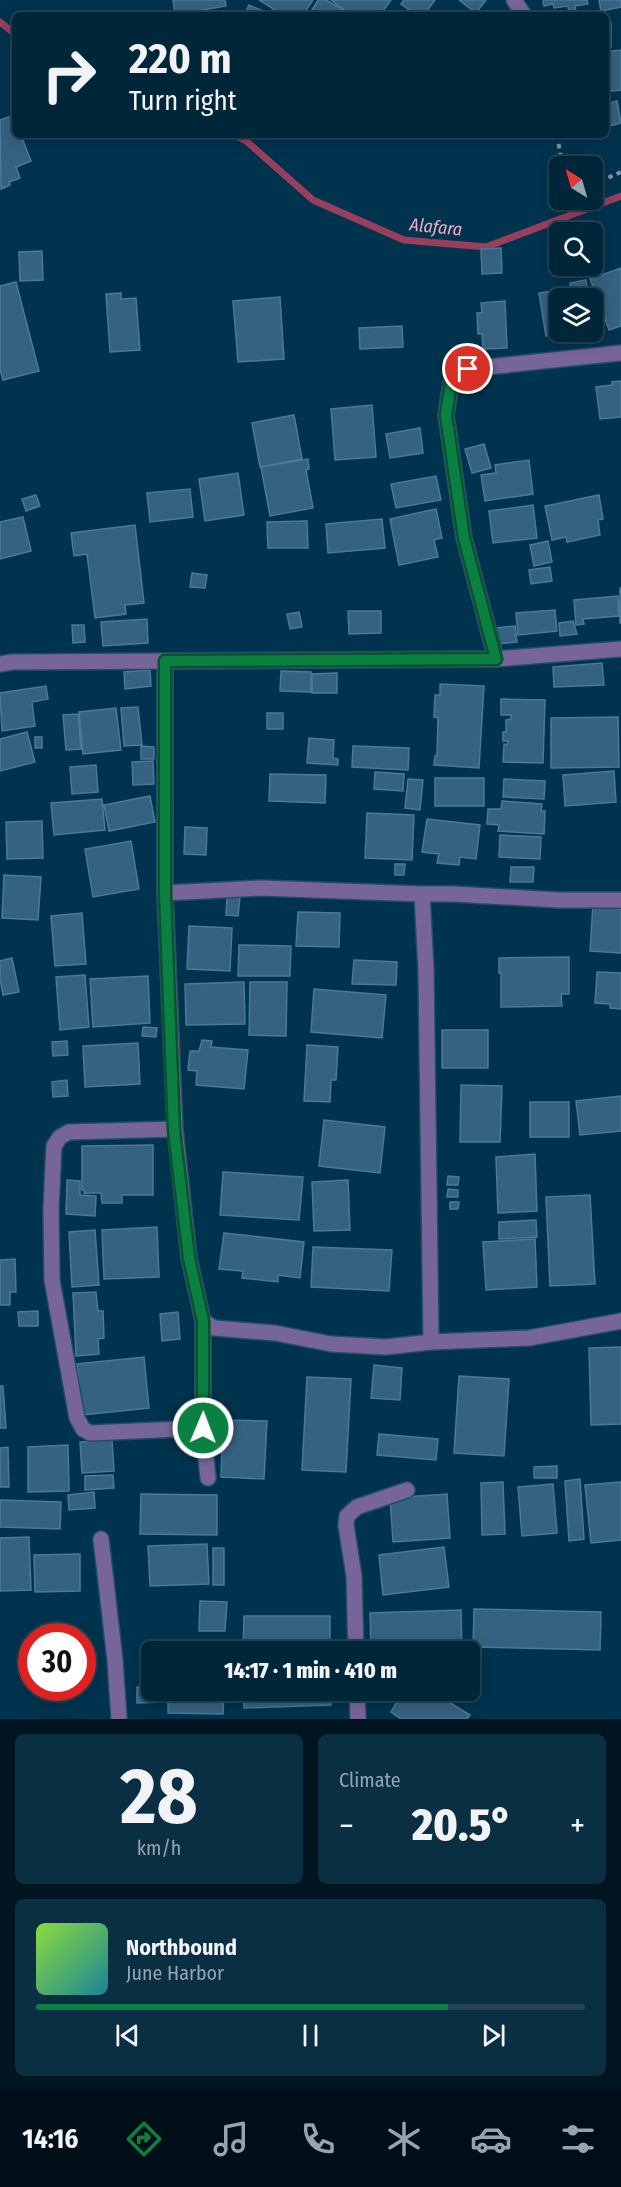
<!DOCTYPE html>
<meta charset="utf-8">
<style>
body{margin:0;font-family:"Fira Sans Condensed",sans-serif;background:#0a2e42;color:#f1f3f6;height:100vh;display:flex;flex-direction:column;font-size:22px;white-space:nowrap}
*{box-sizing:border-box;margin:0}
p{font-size:20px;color:#95a5af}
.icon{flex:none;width:33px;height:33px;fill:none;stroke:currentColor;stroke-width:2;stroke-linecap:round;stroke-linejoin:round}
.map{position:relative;height:1719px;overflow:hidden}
.drawer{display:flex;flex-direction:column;gap:15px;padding:15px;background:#001520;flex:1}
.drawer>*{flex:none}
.top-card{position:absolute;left:12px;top:12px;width:597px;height:126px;border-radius:9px;box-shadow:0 3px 15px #0003,0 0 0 2px #224354;background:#00263a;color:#f1f3f6;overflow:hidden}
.needle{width:39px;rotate:323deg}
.controls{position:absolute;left:549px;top:156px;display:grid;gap:12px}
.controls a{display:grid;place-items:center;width:54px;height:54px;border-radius:9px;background:#00263a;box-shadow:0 3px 15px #0003,0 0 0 2px #224354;font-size:30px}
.speed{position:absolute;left:18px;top:1623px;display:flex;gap:12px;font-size:30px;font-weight:700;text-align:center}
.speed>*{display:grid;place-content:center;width:78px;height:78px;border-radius:50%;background:#00263a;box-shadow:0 3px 15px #0003,0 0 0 2px #224354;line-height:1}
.speed .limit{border:9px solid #d22;background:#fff;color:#111}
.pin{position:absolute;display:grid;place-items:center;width:51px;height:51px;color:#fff;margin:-26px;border:3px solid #fff;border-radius:50%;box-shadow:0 2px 6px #0007}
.me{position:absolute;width:66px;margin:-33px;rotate:1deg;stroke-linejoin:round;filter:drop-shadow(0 0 4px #0008)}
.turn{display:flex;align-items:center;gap:21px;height:126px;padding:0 18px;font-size:27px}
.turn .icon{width:78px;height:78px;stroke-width:2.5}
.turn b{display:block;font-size:42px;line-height:51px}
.big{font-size:45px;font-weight:800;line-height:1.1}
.drawer .card{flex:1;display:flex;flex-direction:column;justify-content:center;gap:9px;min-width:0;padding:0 21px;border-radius:9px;background:#0a2e42}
.drawer .dial{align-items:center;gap:0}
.dial b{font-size:78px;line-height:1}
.song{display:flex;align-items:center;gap:18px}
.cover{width:72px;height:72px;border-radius:9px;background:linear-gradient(135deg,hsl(90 70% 55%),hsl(190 70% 35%))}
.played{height:6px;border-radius:3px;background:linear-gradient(90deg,#0b8043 75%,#224354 75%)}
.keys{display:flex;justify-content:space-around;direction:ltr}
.heat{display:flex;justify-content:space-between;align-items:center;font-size:33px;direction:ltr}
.drawer .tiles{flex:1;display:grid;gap:15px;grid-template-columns:1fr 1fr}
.card:last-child{grid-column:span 2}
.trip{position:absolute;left:141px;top:1641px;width:339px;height:60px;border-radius:9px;background:#00263a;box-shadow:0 3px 15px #0003,0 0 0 2px #224354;font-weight:800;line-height:60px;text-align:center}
.tab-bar{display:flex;height:96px;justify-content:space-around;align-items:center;background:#000f17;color:#95a5af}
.tab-bar .icon{width:42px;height:42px}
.tab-bar .active{color:#0b8043}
.tab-bar b{font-size:27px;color:#f1f3f6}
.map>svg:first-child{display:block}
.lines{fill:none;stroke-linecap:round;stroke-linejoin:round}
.stream{stroke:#983e5f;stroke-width:7}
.building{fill:#356280;stroke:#4c7998;stroke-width:1.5}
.minor-casing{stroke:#214e66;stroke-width:18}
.tertiary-casing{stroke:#214e66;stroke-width:18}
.path{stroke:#7a97a8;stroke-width:4;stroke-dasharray:4.5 4.5;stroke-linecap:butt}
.minor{stroke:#77659a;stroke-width:15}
.tertiary{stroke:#77659a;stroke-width:15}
.route-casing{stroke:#07532c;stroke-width:15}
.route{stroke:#0b8043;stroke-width:10}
.labels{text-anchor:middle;stroke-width:6;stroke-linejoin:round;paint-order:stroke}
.water-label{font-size:18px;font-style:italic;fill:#f5aac1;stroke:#00334e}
</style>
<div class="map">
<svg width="621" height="1719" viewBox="0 0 621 1719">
<rect width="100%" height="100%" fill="#00334e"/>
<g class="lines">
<!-- stream -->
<path class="stream" d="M0 22 15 34
M234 135 245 140 313 200 404 240 486 247 621 196"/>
</g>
<!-- building -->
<path class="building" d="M173 0H225L226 6 175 15Z
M259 0H313L303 15H283Z
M318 0H326L344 10 341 15H309Z
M331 0H391L380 15H365L363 13 361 15H352Z
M404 0H435L424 15H416L401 4Z
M459 0H486L476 13Z
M543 0H587L588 4 575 6 576 12 569 13 568 6 554 8 553 4 544 6Z
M599 0H621V7L601 11Z
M249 5 263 11 272 15H244Z
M606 23H611V47H606Z
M621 50V90L606 92V52Z
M617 101 621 123 606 127V104Z
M14 115 15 135H21L31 161 16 167 20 178 9 182 10 185 1 189 0 120Z
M501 248 502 273 482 274 481 249Z
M42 251 43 280 20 281 19 252Z
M621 268V326L609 330 590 279Z
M586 280 589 298H560V332H572L546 336 539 293 571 288 570 283Z
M16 282 39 371 3 380 0 369V286Z
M121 293V299L136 298 140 350 110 352 106 294Z
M280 297 284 359 238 362 233 301Z
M505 301 507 348 483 349 482 334H478L477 313H482L481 303Z
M402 326 403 347 360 349 359 328Z
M621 381V417L600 419 596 387 612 385V382Z
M372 405 376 457 335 460 331 409Z
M294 415 302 459 260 467 252 423Z
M420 428 423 453 390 458 386 434Z
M484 444 491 468 472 473 465 449Z
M308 459 309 469 306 470 313 508 270 516 261 467Z
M529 460 533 494 485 501 481 475 496 473 495 465Z
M238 473 244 515 205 521 199 479Z
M436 476 441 500 396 508 391 484Z
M190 489 193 517 150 522 147 493Z
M36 495 40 506 26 511 22 499Z
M599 495 603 519 598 520 600 535 567 542 566 537 552 540 545 506Z
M533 505 537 538 493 543 489 511Z
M436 509 442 538 434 540 438 557 399 565 390 519Z
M23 517 31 551 0 559V522Z
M382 519 385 548 328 553 326 524Z
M307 521 308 548H268L267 522Z
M135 525 144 603 125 605 126 614 95 618 87 554 74 556 71 533Z
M548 541 552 562 534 566 530 545Z
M550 567 552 581 531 584 529 570Z
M192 573 207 575 205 588 190 587Z
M620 588H621V623H620Z
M618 596 619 616 583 619 584 624 576 625 574 600Z
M555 610 557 631 518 635 516 613Z
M348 611H381V633L349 634Z
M299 612 302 627 290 629 287 614Z
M147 619 148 643 103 646 101 622Z
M573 621 577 634 560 636 559 623Z
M72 625H84L85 642 73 643Z
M515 626 517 642 497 644 496 628Z
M602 663 604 685 554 687 553 667Z
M150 670 151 686 125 689 124 672Z
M281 671 311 672V692L280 691Z
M337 673V693H312V674Z
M440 684 484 686 479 768 434 765 435 756H437L438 718 434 717 435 695H440Z
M46 686 48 699 32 702 35 726 2 731 0 693Z
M501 699 545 700 543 763 503 762 504 744 507 745 508 741H503V732H506V720L511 719V715H501Z
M138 707 142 745 124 746 121 708Z
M116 708 121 750 83 754 79 712Z
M267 713H283V729H267Z
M78 714 81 749 66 750 63 715Z
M618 717 619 767 551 768V718Z
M27 732 35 762 0 771V739Z
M35 737H42V748H35Z
M309 738 334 740 333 758 338 759V765L307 763Z
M141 746 154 747V759H141Z
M353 746 409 748 408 770 352 767Z
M153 761 154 784 133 785 132 762Z
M96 765 98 792 72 794 70 767Z
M614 771 616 802 565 806 563 775Z
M375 772 404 774 403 791 374 789Z
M270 774 326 775 325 803 269 801Z
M435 778H484V806H435Z
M408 779 423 780 420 810 405 808Z
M504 779 545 781 544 799 503 797Z
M150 796 155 822 109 831 104 805Z
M102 799 105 830 54 835 51 803Z
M502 801 542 804 541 811H545L544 834 498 831 499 825 487 824 488 809H501Z
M367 813 414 815 412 860 365 858Z
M427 819 480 825 476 859 460 857 459 865 437 863 439 854 422 852Z
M42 821 43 858 7 859 6 822Z
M185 827 207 828 206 855 184 854Z
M500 835 541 837 540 859 499 857Z
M131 841 139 889 93 897 85 849Z
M395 864H405L404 875H395Z
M511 867H534L533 882H510Z
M4 875 41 877 38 920 2 918Z
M227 896 240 897 238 916 226 915Z
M593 904 621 906V953L590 951Z
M298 912 340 913 339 947 296 946Z
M82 913 86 964 55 966 51 916Z
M189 926 232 928 230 971 187 969Z
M239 945 291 946 290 976H238Z
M569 957V994H561L562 1006 501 1007V973H499V958Z
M12 958 19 992 3 995 0 979V961Z
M354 960 397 962 396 985 352 984Z
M597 972 621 973V1009L610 1008V1004L595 1003Z
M85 975 89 1027 60 1030 56 977Z
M148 976 150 1023 93 1027 90 979Z
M244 982 245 1024 186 1025 185 984Z
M250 982H287L286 1036 249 1035Z
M314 989 386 995 382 1038 311 1032Z
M143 1027 157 1028 156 1037 142 1036Z
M442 1030H488V1068H442Z
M202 1040 212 1041 211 1047 248 1050 244 1089 196 1085 197 1071 188 1070 190 1051H199Z
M67 1041 68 1055 53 1056 52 1042Z
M138 1043 140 1084 85 1087 83 1046Z
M307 1045 338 1047 336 1080H331L330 1102 304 1101Z
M67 1080 68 1096 53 1097 52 1082Z
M461 1085 502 1086 500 1142H460Z
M621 1096V1131L580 1135 576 1101Z
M530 1102H569V1137H530Z
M324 1120 385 1127 380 1173 319 1166Z
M153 1145V1195H122V1203H102L101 1193H84V1190H82V1146Z
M535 1154 537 1211 498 1213 496 1157Z
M223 1172 303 1177 299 1220 220 1215Z
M448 1176 459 1177 458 1185H447Z
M67 1180 80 1181V1195L96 1196 95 1216 66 1214Z
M348 1180 350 1230 314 1231 312 1182Z
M448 1189 458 1190V1197H447Z
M590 1195 595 1284 550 1286 546 1197Z
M450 1202H459L458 1209H450Z
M536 1220 537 1237 499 1239V1222Z
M157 1227 159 1277 104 1279 102 1230Z
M95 1230 99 1285 72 1287 69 1232Z
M224 1233 304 1242 300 1278 278 1275V1282L242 1278 243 1271 219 1269Z
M535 1239 537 1287 486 1290 483 1242Z
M313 1247 392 1250 389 1291 311 1287Z
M15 1259 16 1292H10V1305H0V1260Z
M96 1292 98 1311H103L104 1338 98 1339 99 1354 76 1356 73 1293Z
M38 1311V1326H19L18 1312Z
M178 1312 180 1339 162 1341 160 1314Z
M621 1347V1424L591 1425 589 1348Z
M144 1357 149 1408 82 1415 77 1364Z
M374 1365 402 1368 400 1400 371 1398Z
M459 1376 509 1379 504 1456 454 1453Z
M307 1377 351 1379 346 1472 302 1470Z
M0 1386H3L6 1428H0Z
M223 1420 267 1421 264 1479 221 1477Z
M379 1434 438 1439 436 1460 377 1455Z
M112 1440 114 1471 82 1473 80 1442Z
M68 1445 69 1491 28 1492V1447Z
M8 1447 9 1487H0V1448Z
M557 1466V1478H534V1467Z
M113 1475 114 1488 85 1490V1476Z
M580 1479 584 1539 569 1541 565 1481Z
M503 1482 505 1534 482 1535 481 1483Z
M621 1482V1540L591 1543 585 1485Z
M553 1484 557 1533 522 1536 518 1487Z
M94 1492 95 1508 69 1510 68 1495Z
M141 1494 217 1495V1535L140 1534Z
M447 1494 450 1538 393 1542 390 1498Z
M0 1500 61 1502 60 1529 0 1527Z
M29 1537 31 1590 0 1591V1538Z
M207 1544 209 1584 150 1586 148 1546Z
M444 1547 449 1587 383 1595 379 1555Z
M213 1548H224V1585H213Z
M80 1554V1591L35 1592 34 1555Z
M200 1601 227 1602 225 1631H199Z
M474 1609 601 1612 600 1650 473 1647Z
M461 1610 462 1652H371L370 1613Z
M244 1616H330V1652H243Z
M137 1687 152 1688V1690H163V1702L137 1703Z
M168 1690H224L223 1714 168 1713Z
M244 1690H331V1705L244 1708Z
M404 1690H429L470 1715 467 1719H401L391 1712Z"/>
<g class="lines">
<!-- minor casing -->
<g class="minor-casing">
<path id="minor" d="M514 0 524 15
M496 659 464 538 446 415 451 383 458 374 468 369 621 353
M165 661V893L175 1129 189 1258 203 1321V1428L208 1478
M165 893 261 888 422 894H454L559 900H621
M422 894 426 970 431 1342
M175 1129 69 1132 60 1137 54 1146 51 1209 52 1280 77 1418 83 1429 90 1433 203 1428
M203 1321 214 1328 275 1333 331 1344 386 1347 431 1342 529 1338 621 1321
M101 1539 115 1660 119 1719
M356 1652 354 1576 346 1525 347 1516 357 1507 407 1490
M357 1690 358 1719"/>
</g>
<!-- tertiary casing -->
<g class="tertiary-casing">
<path id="tertiary" d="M0 664 12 662 496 659 621 649"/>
</g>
<!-- path -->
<path class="path" d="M557 135 561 158 565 166
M592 185 621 172"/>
<!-- minor -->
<use href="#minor" class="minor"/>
<!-- tertiary -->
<use href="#tertiary" class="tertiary"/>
</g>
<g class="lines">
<!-- route casing -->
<g class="route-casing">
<path id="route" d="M203 1428V1321L189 1258 174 1130 165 893V661L496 659 464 538 446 415 451 383 458 374 468 369"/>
</g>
<!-- route -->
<use href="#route" class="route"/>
</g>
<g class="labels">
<!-- water labels -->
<g class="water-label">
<text transform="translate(436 227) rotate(6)" y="6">Alafara</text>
</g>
</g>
</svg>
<div class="controls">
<a><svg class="needle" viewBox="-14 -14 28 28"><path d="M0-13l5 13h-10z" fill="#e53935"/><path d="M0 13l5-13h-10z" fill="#95a5af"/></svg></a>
<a><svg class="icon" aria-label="search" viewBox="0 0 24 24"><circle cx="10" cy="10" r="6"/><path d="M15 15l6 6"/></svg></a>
<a><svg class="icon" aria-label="layers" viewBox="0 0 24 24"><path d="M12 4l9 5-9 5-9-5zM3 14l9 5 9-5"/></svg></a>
</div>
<div class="speed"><div class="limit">30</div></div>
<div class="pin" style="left:468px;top:369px;background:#d93025"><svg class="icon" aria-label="arrive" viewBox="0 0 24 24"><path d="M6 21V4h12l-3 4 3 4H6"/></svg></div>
<svg class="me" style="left:203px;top:1428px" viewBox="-20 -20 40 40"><circle r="17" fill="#0b8043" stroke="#fff" stroke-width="3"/><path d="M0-11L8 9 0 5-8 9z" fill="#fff"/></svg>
<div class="trip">14:17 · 1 min · 410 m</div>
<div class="top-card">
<div class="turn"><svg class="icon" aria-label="right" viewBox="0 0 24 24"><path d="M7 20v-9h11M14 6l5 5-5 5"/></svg><div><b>220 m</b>Turn right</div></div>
</div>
</div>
<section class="drawer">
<div class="tiles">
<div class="card dial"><b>28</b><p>km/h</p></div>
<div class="card"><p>Climate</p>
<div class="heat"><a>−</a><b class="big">20.5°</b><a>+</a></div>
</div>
<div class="card">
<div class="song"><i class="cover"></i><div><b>Northbound</b><p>June Harbor</p></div></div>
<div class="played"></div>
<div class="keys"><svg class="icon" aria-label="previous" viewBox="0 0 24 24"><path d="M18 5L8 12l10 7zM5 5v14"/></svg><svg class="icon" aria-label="pause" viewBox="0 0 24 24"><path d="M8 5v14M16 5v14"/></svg><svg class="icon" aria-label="next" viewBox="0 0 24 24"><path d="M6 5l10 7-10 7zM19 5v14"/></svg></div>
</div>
</div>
</section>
<nav class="tab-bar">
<b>14:16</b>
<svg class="icon active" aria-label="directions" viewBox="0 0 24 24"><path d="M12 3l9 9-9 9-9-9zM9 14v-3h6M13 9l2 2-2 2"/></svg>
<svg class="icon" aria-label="music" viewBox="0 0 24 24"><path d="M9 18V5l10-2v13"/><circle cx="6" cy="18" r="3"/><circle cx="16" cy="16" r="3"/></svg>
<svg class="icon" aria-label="phone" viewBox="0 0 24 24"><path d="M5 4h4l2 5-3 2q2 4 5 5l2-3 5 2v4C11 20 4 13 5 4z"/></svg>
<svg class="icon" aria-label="climate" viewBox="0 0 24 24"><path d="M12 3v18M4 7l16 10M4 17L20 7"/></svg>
<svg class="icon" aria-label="car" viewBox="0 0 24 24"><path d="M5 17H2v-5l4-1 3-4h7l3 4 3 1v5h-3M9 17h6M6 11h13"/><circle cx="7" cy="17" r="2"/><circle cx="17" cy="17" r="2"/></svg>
<svg class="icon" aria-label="filters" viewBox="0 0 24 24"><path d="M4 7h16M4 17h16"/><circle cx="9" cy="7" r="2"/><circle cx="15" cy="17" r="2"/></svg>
</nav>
